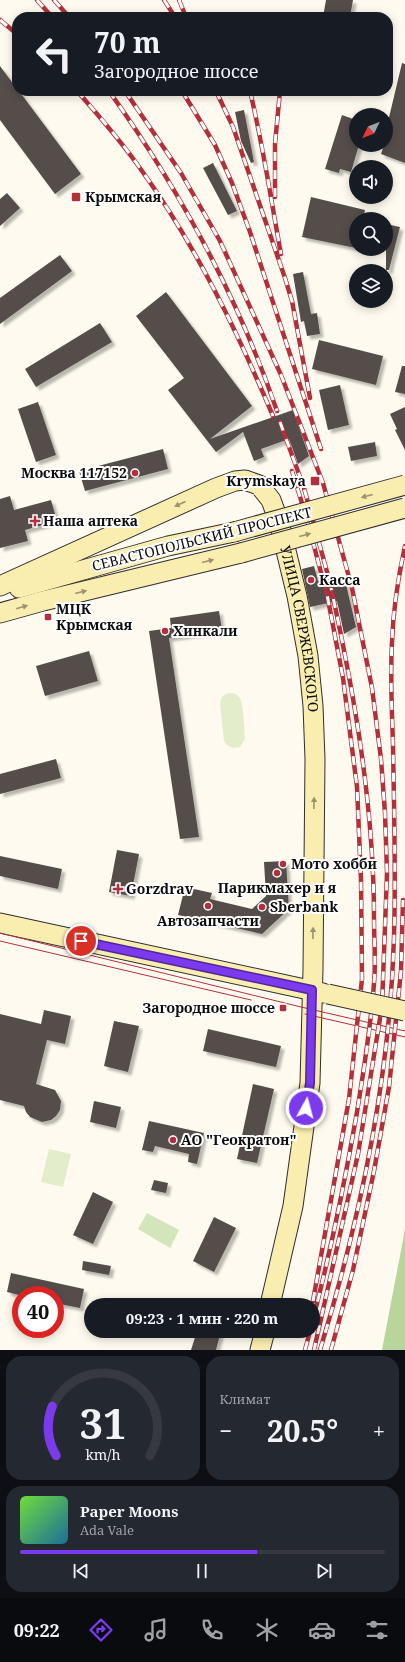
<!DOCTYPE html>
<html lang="ru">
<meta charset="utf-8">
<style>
body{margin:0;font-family:"Noto Serif",serif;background:#242831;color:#f1f3f6;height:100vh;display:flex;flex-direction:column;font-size:15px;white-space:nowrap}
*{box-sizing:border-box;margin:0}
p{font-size:13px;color:#9ea1a6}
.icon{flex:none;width:22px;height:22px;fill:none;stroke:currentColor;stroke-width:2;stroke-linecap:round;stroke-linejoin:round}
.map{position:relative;height:1350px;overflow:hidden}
.side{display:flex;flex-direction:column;gap:6px;padding:6px;background:#0d0f14;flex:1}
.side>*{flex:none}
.hud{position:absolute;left:12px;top:12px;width:381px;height:84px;border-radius:16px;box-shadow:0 2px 10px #0003;background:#171b24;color:#f1f3f6;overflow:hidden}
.needle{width:26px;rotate:227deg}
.buttons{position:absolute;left:349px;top:108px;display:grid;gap:8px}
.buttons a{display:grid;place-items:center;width:44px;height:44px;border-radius:50%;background:#171b24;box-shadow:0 2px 10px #0003;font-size:20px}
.speed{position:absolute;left:12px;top:1286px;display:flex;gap:8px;font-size:20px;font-weight:700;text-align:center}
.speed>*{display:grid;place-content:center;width:52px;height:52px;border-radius:50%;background:#171b24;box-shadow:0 2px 10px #0003;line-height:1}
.speed .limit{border:6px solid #d22;background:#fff;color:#111}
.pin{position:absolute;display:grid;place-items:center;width:34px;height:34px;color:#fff;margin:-17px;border:2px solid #fff;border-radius:50%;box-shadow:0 1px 4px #0007}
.me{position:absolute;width:44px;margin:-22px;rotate:7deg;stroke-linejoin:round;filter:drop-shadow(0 0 3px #0008)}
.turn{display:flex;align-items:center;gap:14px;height:84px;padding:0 16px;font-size:18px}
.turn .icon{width:52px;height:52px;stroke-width:2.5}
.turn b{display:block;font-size:28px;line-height:34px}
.big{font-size:30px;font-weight:700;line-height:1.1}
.side .card{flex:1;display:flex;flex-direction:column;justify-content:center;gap:6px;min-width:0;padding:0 14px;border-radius:16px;background:#242831}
.side .dial{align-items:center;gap:0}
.dial svg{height:104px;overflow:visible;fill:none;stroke:#363941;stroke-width:7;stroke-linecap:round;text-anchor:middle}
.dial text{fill:#f1f3f6;stroke:none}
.song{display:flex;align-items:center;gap:12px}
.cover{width:48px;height:48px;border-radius:6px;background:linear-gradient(135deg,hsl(100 70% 55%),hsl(200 70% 35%))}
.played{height:4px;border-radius:2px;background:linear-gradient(90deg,#7c3aed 65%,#363941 65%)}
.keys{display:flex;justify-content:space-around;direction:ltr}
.heat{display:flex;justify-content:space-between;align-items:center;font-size:22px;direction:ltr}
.side .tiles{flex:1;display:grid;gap:6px;grid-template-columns:1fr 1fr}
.card:last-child{grid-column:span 2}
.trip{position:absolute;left:84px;top:1298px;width:236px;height:40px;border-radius:20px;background:#171b24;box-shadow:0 2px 10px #0003;font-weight:700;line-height:40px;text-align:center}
.tab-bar{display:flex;height:64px;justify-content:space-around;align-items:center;background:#090b0e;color:#9ea1a6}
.tab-bar .icon{width:28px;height:28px}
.tab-bar .active{color:#7c3aed}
.tab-bar b{font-size:18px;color:#f1f3f6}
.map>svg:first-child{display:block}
.green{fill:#d3e6bb}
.forest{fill:#b8d59b}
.pitch{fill:#e3edcc}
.building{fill:#554e4a;filter:url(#shadow)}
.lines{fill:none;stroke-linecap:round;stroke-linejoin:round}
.secondary-casing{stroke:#2f2f2f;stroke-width:21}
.secondary{stroke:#f9edaf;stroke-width:19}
.tram{stroke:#b2303c;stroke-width:1}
.rail-casing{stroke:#b2303c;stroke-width:4.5}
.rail{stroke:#fff;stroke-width:3;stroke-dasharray:9;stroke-linecap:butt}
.secondary-bridge-casing{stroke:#2f2f2f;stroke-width:21;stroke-linecap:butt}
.secondary-bridge{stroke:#f9edaf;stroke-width:19}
.oneway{fill:#9b936e}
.route-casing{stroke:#51269a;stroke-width:10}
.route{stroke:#7c3aed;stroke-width:7}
.poi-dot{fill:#b2303c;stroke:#fff;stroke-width:1.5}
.labels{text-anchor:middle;stroke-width:4;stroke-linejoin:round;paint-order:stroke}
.poi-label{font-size:14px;font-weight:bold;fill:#0d0d0d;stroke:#fff;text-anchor:start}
.street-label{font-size:14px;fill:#0d0d0d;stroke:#fff}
</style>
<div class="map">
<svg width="405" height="1350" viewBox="0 0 405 1350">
<defs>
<filter id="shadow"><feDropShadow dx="3.5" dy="3.5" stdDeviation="1" flood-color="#0004"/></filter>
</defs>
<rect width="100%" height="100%" fill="#fefaef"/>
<!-- green -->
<path class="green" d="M147 1213 179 1230 170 1248 138 1229Z"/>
<!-- forest -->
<path class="forest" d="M405 1228V1350H382L403 1240Z"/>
<!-- pitch -->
<path class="pitch" d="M230 693C233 693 237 694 239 697 244 703 244 730 245 739L240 747C232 749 228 747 224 741L220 704C221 697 223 694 230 693Z
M49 1149 71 1154 63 1187 41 1182Z"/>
<!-- building -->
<path class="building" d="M326 0H353L350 17H323Z
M402 63 405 64V163L381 154 384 145H386V130Z
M0 66 17 89V91H19L81 174 55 194 0 120Z
M244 110 254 162 251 163 241 141 235 112Z
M342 115 356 120V145H359L351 172 340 169 339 173 325 169Z
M213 163 237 211 228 215 203 168Z
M7 193 20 208 0 226V199Z
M311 197 365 210 363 219H356V248L302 237Z
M386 224 400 227 389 270H386Z
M60 255 72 271 0 324V298Z
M303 272 311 314 317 313 320 334 307 336 304 321 301 322 293 274Z
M166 292 252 406 210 439 293 410 309 456 298 464 289 439 261 449 264 457 254 461 243 432 216 452 168 390 184 378 136 316Z
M100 323 112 342 36 387 25 369Z
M319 340 383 356 376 385 312 369Z
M402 366H405V394L395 392Z
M340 385 349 425 328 430 319 390Z
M38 402 56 455 36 462 18 409Z
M405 407V450L395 430 397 429 390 414Z
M375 442 377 456 351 461 348 447Z
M163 449 168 469 85 491 79 471Z
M10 496 14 510 51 500 57 521 25 530 28 541 0 548V499Z
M314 566 318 581 344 576 356 627 344 634 337 601 310 607 302 569Z
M219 611 222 630 169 638 199 837 180 839 149 631 171 628 170 618Z
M89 651 98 681 45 696 36 666Z
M56 759 61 778 0 794V774Z
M117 850 139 854 131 896 109 892Z
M0 856 62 869 58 889 0 876Z
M286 861 289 909 262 934 178 915 185 887 212 893 210 899 252 909 266 896 264 862Z
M44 1010 71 1016 65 1044 47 1040 36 1084 55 1090 61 1101 60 1110 56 1116 51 1120 42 1122 30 1117 26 1112 24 1106 0 1100V1014L41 1024Z
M114 1021 139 1026 128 1072 104 1066Z
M208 1029 281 1046 276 1067 203 1051Z
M253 1084 274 1089 257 1163 237 1159Z
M94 1101 121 1107 116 1128 90 1122Z
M149 1121 204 1133 197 1164 188 1162 189 1154 155 1146 153 1152 142 1150Z
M154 1180 168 1183 166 1193 151 1190Z
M93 1192 113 1202 93 1244 73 1235Z
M214 1217 236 1228 214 1272 193 1261Z
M83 1261 111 1266 109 1275 82 1270Z
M11 1273 84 1289 80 1308 55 1303V1295H19L7 1292Z
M197 1331H221L216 1350H191Z"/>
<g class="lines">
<!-- secondary casing -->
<g class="secondary-casing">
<g id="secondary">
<path id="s1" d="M0 586 216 488 235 481 245 480 259 485 271 500 279 522 297 596 308 656 313 706 315 759 313 969 310 1083 293 1206 270 1305"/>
<path d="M19 588 168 546 234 532"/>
<path d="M0 613 43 601 241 553"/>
<path d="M0 923 323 993"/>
<path d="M260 1350 265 1331"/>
</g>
</g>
<!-- secondary -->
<use href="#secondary" class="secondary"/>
<!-- tram -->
<path class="tram" d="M0 933 301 1007 405 1031
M0 941 251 1000
M305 1014 405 1037"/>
<!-- rail casing -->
<g class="rail-casing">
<path id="rail" d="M37 0 52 17
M54 0 69 17
M164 0 175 17
M179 0 186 17
M0 20 17 34
M77 91C100 117 122 142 142 171 196 246 237 331 273 416
M109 91C179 189 238 297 277 411
M125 91 181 173 220 241 281 375 323 483 352 588 372 688 381 759 385 813 387 873 382 1006 358 1154 314 1350
M182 91 215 145 232 183 250 232 321 449
M216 91 233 127 285 278 292 301 310 398
M250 91C263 145 271 200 281 254
M275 197V144L280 91
M280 422 304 488 329 579
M292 471 306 516 323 580
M313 1301 349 1099 362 979 361 880 357 787 343 678 326 589
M313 1319C331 1250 345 1181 357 1112 364 1069 371 1026 374 983 376 962 374 940 374 919 374 807 355 697 331 588
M305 1350 310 1331
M320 1350C361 1216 390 1077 394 937 396 873 394 809 393 745 392 711 390 677 392 643 393 610 398 578 405 546
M331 1350 353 1270 374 1171 389 1087 401 971 403 900"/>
</g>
<!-- rail -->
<use href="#rail" class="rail"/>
<!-- secondary-bridge casing -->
<g class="secondary-bridge-casing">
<path id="secondary-bridge" d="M234 532 405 485
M241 553 405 508
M328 994 405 1011"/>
</g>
<!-- secondary-bridge -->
<use href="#secondary-bridge" class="secondary-bridge"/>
</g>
<!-- one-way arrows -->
<defs><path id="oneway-solid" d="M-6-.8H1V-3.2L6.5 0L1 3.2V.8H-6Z"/></defs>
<g class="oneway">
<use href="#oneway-solid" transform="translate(367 496) rotate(165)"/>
<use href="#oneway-solid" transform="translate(180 504) rotate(155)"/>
<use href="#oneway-solid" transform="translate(305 535) rotate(-15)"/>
<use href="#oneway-solid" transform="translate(208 561) rotate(-14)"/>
<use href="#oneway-solid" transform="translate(81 592) rotate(-14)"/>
<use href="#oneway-solid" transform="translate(22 607) rotate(-16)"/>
<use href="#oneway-solid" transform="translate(314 803) rotate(-89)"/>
<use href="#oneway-solid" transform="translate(313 933) rotate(-89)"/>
</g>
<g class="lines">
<!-- route casing -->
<g class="route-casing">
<path id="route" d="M81 941 312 990 310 1083 306 1108"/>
</g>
<!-- route -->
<use href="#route" class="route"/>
</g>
<!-- markers -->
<g class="poi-dot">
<rect x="71" y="192" width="10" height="10" rx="2"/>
<circle cx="135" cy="473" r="4"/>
<rect x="310" y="476" width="10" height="10" rx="2"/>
<path d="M33 515h4v4h4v4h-4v4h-4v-4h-4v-4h4z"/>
<circle cx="311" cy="580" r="4"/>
<rect x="44" y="613" width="8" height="8" rx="2"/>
<circle cx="165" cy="631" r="4"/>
<circle cx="283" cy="864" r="4"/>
<circle cx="277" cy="873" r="4"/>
<path d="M116 883h4v4h4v4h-4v4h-4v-4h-4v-4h4z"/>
<circle cx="208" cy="906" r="4"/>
<circle cx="262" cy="907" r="4"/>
<rect x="279" y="1004" width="8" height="8" rx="2"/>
<circle cx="173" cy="1140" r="4"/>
</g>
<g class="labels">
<!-- poi labels -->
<g class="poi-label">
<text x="85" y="202">Крымская</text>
<text x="127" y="478" text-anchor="end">Москва 117152</text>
<text x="306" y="486" text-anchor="end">Krymskaya</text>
<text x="43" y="526">Наша аптека</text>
<text x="319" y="585">Касса</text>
<text x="56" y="614">МЦК<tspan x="56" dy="16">Крымская</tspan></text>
<text x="173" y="636">Хинкали</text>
<text x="291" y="869">Мото хобби</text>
<text x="277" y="893" text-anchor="middle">Парикмахер и я</text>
<text x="126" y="894">Gorzdrav</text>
<text x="270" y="912">Sberbank</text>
<text x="208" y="926" text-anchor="middle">Автозапчасти</text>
<text x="275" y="1013" text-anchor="end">Загородное шоссе</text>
<text x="181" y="1145">АО "Геократон"</text>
</g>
<!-- street labels -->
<g class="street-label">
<text transform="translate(202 539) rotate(-14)" y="5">СЕВАСТОПОЛЬСКИЙ ПРОСПЕКТ</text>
<text dy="5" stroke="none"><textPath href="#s1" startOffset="434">УЛИЦА СВЕРЖЕВСКОГО</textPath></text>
</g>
</g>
</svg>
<div class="buttons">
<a><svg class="needle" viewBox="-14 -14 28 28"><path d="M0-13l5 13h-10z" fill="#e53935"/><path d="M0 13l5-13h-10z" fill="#9ea1a6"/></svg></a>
<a><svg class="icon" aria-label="sound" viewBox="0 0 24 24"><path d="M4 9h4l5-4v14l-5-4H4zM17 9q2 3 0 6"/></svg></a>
<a><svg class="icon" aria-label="search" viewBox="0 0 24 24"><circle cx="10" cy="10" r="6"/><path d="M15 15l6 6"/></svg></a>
<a><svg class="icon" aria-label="layers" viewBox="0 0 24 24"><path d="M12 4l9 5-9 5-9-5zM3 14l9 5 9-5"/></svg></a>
</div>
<div class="speed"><div class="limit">40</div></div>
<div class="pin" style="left:81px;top:941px;background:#d93025"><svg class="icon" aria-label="arrive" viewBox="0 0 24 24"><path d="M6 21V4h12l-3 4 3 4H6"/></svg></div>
<svg class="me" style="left:306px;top:1108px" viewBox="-20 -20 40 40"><circle r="17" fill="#7c3aed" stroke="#fff" stroke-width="3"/><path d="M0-11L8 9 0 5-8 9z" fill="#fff"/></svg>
<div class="trip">09:23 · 1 мин · 220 m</div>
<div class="hud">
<div class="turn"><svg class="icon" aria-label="left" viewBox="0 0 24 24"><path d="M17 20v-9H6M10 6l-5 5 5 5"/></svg><div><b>70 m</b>Загородное шоссе</div></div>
</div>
</div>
<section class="side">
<div class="tiles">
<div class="card dial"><svg viewBox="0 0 100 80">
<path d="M14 69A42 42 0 1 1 86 69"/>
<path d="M14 69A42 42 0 0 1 11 31" stroke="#7c3aed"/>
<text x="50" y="56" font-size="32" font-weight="700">31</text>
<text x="50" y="72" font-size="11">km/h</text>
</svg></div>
<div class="card"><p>Климат</p>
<div class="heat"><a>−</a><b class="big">20.5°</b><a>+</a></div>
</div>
<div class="card">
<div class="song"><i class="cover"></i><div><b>Paper Moons</b><p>Ada Vale</p></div></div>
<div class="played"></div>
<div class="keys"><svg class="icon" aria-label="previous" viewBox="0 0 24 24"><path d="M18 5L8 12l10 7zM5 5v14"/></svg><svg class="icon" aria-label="pause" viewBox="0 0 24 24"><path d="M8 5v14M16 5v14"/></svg><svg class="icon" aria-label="next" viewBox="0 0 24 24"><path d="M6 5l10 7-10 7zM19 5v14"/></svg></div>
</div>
</div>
</section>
<nav class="tab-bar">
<b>09:22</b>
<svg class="icon active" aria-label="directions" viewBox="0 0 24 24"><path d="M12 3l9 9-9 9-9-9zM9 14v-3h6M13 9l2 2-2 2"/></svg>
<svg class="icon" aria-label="music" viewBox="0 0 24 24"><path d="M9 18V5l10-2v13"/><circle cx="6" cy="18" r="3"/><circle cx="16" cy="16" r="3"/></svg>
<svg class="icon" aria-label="phone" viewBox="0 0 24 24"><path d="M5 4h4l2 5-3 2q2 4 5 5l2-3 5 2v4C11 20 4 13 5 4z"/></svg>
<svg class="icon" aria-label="climate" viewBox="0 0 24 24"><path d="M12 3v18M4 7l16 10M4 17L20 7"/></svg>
<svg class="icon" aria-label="car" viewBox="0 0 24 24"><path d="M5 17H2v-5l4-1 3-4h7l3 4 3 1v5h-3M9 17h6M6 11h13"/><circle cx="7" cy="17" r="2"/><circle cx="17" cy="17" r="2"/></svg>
<svg class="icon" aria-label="filters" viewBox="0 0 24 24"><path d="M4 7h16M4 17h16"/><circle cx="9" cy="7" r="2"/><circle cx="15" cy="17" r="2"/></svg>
</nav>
